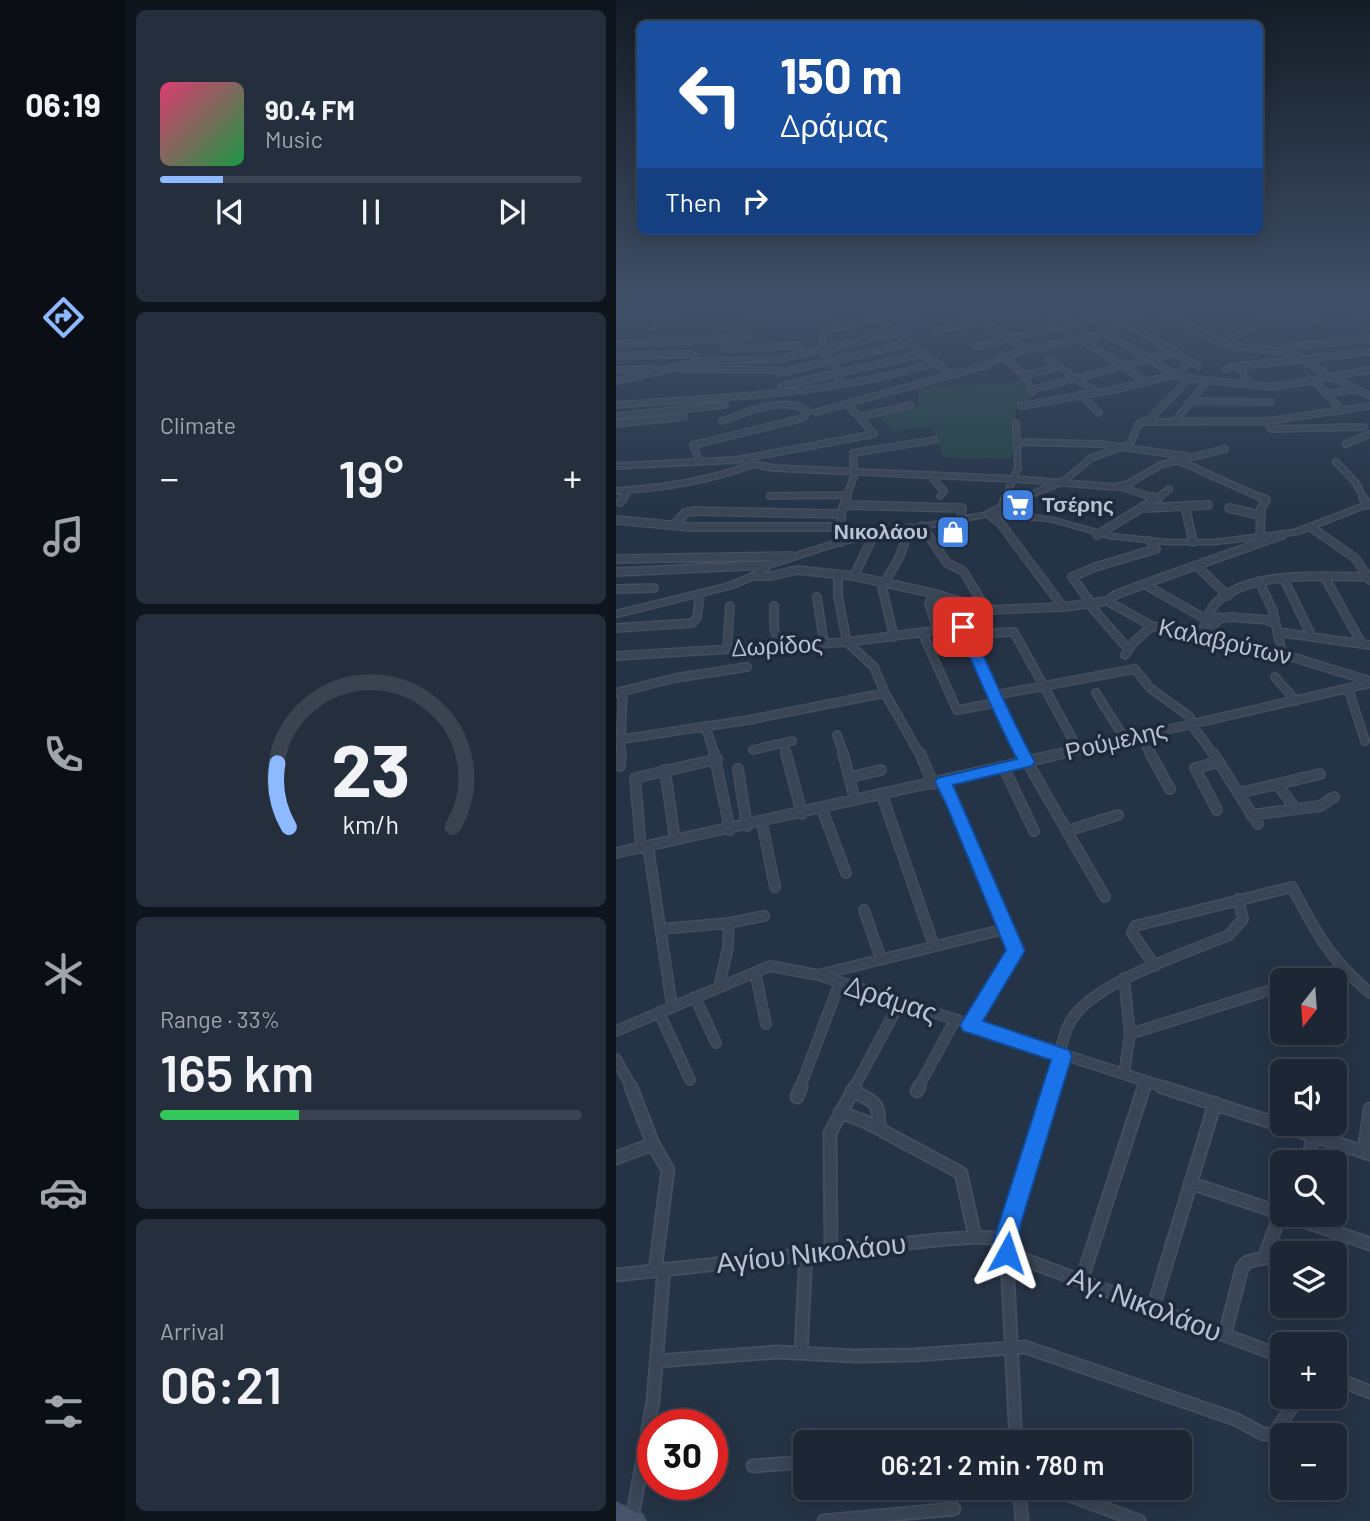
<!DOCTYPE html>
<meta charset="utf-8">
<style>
body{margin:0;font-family:Barlow,sans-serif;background:#252e3c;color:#f1f3f6;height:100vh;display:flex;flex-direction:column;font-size:26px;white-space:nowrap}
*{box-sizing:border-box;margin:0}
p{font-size:23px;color:#a0a5ac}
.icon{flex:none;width:38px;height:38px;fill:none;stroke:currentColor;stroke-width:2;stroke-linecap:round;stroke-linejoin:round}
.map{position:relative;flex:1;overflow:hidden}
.sheet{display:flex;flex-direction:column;gap:10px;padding:10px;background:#0f151d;width:490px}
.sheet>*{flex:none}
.hud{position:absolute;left:21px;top:21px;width:626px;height:214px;border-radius:10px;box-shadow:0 4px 18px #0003,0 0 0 2px #3a434f;background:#1a4fa0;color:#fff;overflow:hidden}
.needle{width:46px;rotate:197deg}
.fabs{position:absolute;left:654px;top:968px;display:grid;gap:14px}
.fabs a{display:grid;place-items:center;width:77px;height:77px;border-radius:10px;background:#1c2634;box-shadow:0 4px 18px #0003,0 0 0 2px #3a434f;font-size:35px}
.speed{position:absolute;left:21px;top:1409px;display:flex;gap:14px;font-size:35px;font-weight:700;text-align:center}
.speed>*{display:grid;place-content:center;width:91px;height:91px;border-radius:50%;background:#1c2634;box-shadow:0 4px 18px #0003,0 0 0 2px #3a434f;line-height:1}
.speed .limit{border:10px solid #d22;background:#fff;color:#111}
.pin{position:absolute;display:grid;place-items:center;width:60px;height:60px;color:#fff;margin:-30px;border-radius:14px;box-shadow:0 4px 10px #0006}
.me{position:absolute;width:77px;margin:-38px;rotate:5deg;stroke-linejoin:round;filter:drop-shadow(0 0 5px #0008)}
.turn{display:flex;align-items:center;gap:24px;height:147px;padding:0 28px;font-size:32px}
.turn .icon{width:91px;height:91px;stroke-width:2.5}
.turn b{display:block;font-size:49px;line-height:60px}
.then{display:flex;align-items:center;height:66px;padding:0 28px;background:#0003;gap:14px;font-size:26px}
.big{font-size:52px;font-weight:600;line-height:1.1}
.sheet .widget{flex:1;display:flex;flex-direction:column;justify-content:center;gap:10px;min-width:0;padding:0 24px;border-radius:10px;background:#252e3c}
.sheet .dial{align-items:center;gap:0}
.dial svg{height:182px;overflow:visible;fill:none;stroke:#3a434f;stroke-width:7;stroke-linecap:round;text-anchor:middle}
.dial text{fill:#f1f3f6;stroke:none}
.song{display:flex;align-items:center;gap:21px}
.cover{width:84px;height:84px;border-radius:10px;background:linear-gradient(135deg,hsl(340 70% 55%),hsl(140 70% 35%))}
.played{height:7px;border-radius:4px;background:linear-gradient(90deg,#8cb9ff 15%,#3a434f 15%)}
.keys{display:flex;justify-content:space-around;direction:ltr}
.heat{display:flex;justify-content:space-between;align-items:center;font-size:38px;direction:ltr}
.charge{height:10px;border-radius:5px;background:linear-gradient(90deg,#34c759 33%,#3a434f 0)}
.trip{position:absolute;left:177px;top:1430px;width:399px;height:70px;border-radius:10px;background:#1c2634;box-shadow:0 4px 18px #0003,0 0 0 2px #3a434f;font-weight:600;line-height:70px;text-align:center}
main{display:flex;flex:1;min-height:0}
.tabs{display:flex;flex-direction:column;width:126px;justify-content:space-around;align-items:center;background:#0b0f15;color:#a0a5ac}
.tabs .icon{width:49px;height:49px}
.tabs .on{color:#8cb9ff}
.tabs b{font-size:32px;color:#f1f3f6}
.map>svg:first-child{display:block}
.green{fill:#274447}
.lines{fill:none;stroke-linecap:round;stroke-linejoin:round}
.minor-far3-casing{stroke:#434e5f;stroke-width:8}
.minor-far2-casing{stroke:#434e5f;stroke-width:10}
.minor-far1-casing{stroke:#434e5f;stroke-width:12}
.minor-casing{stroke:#434e5f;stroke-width:15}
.tertiary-casing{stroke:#434e5f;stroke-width:3}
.secondary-casing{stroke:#434e5f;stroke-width:4}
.minor-far3{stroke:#3a4555;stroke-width:5}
.minor-far2{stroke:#3a4555;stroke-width:7}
.minor-far1{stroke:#3a4555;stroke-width:9}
.minor{stroke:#3a4555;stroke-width:11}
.tertiary{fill:#3a4555;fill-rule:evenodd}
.secondary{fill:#475469;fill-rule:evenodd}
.route{fill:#1a73e8;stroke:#114b97;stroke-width:2}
.labels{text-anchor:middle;stroke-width:7;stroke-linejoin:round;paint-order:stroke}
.far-poi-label{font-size:21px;font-weight:bold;fill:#b8c1cf;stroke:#1e2a3b;text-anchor:start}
.street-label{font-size:24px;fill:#b8c1cf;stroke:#1e2a3b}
.near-street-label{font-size:28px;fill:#b8c1cf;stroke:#1e2a3b}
</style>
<main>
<nav class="tabs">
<b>06:19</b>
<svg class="icon on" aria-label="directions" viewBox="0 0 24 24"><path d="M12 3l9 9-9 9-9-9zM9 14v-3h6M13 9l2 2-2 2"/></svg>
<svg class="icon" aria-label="music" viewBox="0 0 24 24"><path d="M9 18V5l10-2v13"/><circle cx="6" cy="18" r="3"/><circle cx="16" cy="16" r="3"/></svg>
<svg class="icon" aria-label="phone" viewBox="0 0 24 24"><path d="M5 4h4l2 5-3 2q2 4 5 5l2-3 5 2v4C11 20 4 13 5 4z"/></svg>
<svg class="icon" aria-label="climate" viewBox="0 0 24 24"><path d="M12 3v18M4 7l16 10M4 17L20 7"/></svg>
<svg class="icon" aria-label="car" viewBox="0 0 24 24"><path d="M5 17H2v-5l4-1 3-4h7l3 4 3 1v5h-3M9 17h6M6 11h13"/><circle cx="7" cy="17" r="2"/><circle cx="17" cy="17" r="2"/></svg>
<svg class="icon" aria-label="filters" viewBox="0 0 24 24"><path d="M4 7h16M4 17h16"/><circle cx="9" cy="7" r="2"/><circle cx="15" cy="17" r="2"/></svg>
</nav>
<section class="sheet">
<div class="widget">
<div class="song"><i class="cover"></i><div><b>90.4 FM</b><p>Music</p></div></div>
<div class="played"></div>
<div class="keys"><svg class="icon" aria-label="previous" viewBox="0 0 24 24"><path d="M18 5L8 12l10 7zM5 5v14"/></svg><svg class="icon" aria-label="pause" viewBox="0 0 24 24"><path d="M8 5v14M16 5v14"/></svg><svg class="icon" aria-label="next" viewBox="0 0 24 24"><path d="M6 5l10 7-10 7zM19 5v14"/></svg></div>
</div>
<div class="widget"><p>Climate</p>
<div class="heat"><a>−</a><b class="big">19°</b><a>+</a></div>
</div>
<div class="widget dial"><svg viewBox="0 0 100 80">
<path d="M14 69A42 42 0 1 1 86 69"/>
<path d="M14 69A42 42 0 0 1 9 41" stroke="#8cb9ff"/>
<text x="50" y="56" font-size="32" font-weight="700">23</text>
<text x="50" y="72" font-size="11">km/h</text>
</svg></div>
<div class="widget"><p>Range · 33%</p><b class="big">165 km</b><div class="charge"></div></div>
<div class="widget"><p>Arrival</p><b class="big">06:21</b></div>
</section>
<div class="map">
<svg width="754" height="1521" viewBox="0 0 754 1521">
<rect width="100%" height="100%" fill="#253346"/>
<!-- green -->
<path class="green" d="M405 381 416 403 400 406 396 459 328 457 315 427 276 432 264 416 301 408 303 388Z"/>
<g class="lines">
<!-- minor-far3 casing -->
<g class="minor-far3-casing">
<path id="minor-far3" d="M339 301 409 349
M381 301 385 304
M424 301 458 323
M474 301 582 366
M531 301 601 341 617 346 676 353 715 377 754 396
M242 303 334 374
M147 305 138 317 189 314 251 301
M721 306 733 301
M0 309 145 307 171 301
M740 314 754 305
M657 315 679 312 705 320
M37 326 46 309
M318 331 432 306
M490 333 557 373
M465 339 530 382
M0 344 132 338
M608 344 677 301
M361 346 555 301
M667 347 754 339
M109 349 182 345 183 354
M385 355 408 375 416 392
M0 356 73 354 79 356V362
M433 360 480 392
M66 369 163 370
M610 369 623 366
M0 370 36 369
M163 373 294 343
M562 374 569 378 657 387 754 370
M408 375 444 367
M698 380 725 410
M0 381 86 361 164 359 281 333
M228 383 222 379 225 374 206 350 207 331 332 301
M165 386 307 354
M634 386 623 366 754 352
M415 390 559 353
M464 394 483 413
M712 394 740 389
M575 401 655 402
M0 405C107 397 216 395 319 363
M405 406 497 390 562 374 573 361
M201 412 371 365C413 340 468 349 508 322
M0 416 109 405
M243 417 295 405
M559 421 591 381
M652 421 655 429 748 427
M531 422 652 421 754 406
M0 424 68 417
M402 442 484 444 569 456
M730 444 754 434
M129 459 138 464 158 468 399 479 498 487 512 484 544 465 609 449
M561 460 648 499
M84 462 77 445 187 418 193 411C165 395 133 412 106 421
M720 462 740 483 748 499
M0 466 120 460 258 434 232 405
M313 475 328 491 324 496
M505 487 542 499
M0 491C48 488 93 481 138 464
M154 496 232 495
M6 499 12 491
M230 499 238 476 237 453 318 440
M389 499 402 468 400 423
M404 499 448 481 475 458 514 444 523 423 534 419 568 384 569 378
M540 499 553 489"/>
</g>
<!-- minor-far2 casing -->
<g class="minor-far2-casing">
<path id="minor-far2" d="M408 497 373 514 385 524 447 607
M536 497 542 499
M644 497 650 500 645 509 644 538
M747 497 751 505
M4 502 8 497
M387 504 390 497
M228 505 346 508 345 519
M530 508 569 506
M613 508 644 515
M0 520 75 527H223
M58 525 69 513 77 511 225 514
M306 526 331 563 347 571 371 610
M696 528 739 558 754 580
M481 535 543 497
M225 542V514L231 497
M577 542 569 506 592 505
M0 559 175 556
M581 566 612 596
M0 572 152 565
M222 575V596L231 642 258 667 269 693 304 755
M138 576H155L181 570 238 576 320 594 371 610 447 607 491 601 536 626 666 654 754 681
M238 576 258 534
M709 578 746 644
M668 579 696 637
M643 581 657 611 666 654
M528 584 591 620 615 617 651 620 659 624
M0 589 38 588
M320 594 313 603 321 629
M201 597 208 643
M491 601 499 595 528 584 666 535
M158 606V628L163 646
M0 628 76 623 81 618 84 594
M306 632 341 710 380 703
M661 632 754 645
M352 634 398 632 462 749
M584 636C589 625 592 610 601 602 636 569 709 577 754 577
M278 637 266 587 283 558 294 528
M597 638 598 626 603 617
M111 649 114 606
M512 649 473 604V600L456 577 479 567 540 549 534 541
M509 655 518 642 536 626
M0 656 231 642 347 627 394 733 407 755
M659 677 680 701
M732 688 749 741
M0 693 59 678 131 667
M480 693 509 739
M379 695 519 669 534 688 574 717 575 724 598 755
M89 726 99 755
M221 735 228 755
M524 736 535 755
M0 740 132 720 269 693
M168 744 171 755
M137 750 176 741
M4 755 7 691
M441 755 754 683"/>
</g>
<!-- minor-far1 casing -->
<g class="minor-far1-casing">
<path id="minor-far1" d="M98 753 114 830
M170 753 186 814
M227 753 239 800
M304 753 317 784
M406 753 489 897
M534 753 554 789
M597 753 642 824
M4 766 5 753
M388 768 418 831
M122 769 131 826
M49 770 59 840
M235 777 265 770
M327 782 339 804 400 951 354 1025
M661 784 679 808
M623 793 704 774
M266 795 318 946
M206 809 230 873
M601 810 579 768 603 762
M635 815 704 806 718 797
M146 823 159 887
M451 831 502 815
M32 846 56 1006
M25 847 19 778 101 759
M0 853 448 753
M248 910 265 959
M45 929 113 923 148 916
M539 966 516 933 519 926 676 887C700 933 714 959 754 993
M139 972 150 1024
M202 975 389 929
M508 978 514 1034 508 1074
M690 980 726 969
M103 987 112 947 113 923
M79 997 100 1043
M43 1012 74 1080
M0 1031 154 966 202 975 551 1088
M514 1034 667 986
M0 1059 16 1088
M184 1088 224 982
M238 1088 284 1002
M302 1088 339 1020
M437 1088C441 1068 444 1044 452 1026 470 984 571 953 613 935L627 919 622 899
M528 1088 530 1081"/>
</g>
<!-- minor casing -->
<g class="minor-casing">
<path id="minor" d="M15 1087 37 1144 52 1170 39 1270
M546 1087 754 1154
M236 1091C260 1102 263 1102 263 1129
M301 1091 303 1087
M181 1097 185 1087
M224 1112 250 1122 345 1173 359 1237
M748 1152 754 1109
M0 1158 37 1144
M692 1162 697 1135
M574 1183 665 1213
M679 1214 678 1218 754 1244
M215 1250 214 1133 239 1087
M391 1253 667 1357
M0 1275 321 1240 359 1237 390 1239
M466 1279 528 1087
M537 1308 599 1103
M609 1334 626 1268 631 1262 648 1258 665 1213 667 1214
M185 1351 190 1253
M42 1361 161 1352 239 1356 298 1355 409 1347 619 1419 647 1434H658L683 1396
M719 1378 754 1392
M400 1442 390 1239 437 1087
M137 1466 189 1462
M403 1488 406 1521
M434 1488 523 1521
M16 1519 37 1401 48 1269
M208 1521 338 1509"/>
</g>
<!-- tertiary casing -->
<g class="tertiary-casing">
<path id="tertiary" d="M754 501V506L682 534 599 544H551L494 538 434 521 373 516 226 544 155 567 141 578 116 588 0 617V611L110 584 135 574 149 563 222 540 373 512 434 517 495 534 551 540H599L678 530Z"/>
</g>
<!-- secondary casing -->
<g class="secondary-casing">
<path id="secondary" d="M0 1503 26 1515 29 1521H0Z"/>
</g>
<!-- minor-far3 -->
<use href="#minor-far3" class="minor-far3"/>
<!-- minor-far2 -->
<use href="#minor-far2" class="minor-far2"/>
<!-- minor-far1 -->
<use href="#minor-far1" class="minor-far1"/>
<!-- minor -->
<use href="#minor" class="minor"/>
<!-- tertiary -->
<use href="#tertiary" class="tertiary"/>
<!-- secondary -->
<use href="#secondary" class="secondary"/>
</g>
<!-- sky -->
<linearGradient id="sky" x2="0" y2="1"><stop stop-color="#141c26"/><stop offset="0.59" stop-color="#405068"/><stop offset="1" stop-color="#405068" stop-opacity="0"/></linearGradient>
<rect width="754" height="514" fill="url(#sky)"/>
<!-- route -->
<path class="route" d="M347 623 354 627C376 672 394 718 419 762L416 766 337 785 409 951 367 1021 453 1050 456 1056 405 1223C402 1236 405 1250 400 1261L391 1264 383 1261 378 1239 435 1060 347 1031 344 1025 390 950 330 804 319 782 321 778 401 759C378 716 361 671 340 627Z"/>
<!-- icons -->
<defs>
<g id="supermarket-square" transform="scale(1.75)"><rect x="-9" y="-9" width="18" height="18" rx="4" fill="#3f7fe0" stroke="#1e2a3b"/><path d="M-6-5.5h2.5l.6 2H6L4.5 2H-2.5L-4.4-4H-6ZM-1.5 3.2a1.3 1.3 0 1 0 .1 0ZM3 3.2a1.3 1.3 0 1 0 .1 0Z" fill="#fff"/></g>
<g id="shop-square" transform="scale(1.75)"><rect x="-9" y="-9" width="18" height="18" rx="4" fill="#3f7fe0" stroke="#1e2a3b"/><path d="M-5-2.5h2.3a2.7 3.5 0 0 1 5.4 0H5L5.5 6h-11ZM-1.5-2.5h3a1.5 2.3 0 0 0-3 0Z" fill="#fff"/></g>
</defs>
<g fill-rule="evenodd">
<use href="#supermarket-square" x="402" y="505"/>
<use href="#shop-square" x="337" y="532"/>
</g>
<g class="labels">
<!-- far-poi labels -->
<g class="far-poi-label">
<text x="426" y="512">Τσέρης</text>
<text x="312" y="539" text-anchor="end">Νικολάου</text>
</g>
<!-- street labels -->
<g class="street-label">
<text transform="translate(609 642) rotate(13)" y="8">Καλαβρύτων</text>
<text transform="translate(161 646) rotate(-3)" y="8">Δωρίδος</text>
<text transform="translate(500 741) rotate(-13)" y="8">Ρούμελης</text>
</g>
<!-- near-street labels -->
<g class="near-street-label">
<text transform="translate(275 999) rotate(18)" y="10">Δράμας</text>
<text transform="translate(195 1253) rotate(-6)" y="10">Αγίου Νικολάου</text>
<text transform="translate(529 1304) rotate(21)" y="10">Αγ. Νικολάου</text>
</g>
</g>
</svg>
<div class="fabs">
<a><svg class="needle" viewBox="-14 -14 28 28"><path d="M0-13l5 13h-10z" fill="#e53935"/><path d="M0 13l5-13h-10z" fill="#a0a5ac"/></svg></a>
<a><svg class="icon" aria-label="sound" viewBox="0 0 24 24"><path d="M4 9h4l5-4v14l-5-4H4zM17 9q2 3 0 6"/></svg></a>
<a><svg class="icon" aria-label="search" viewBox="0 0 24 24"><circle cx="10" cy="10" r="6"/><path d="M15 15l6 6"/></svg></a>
<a><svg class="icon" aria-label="layers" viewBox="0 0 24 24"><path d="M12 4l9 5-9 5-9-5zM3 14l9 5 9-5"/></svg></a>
<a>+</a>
<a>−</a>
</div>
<div class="speed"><div class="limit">30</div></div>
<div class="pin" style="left:347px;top:627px;background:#d93025"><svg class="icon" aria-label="arrive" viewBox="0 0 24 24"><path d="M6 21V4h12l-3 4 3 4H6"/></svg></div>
<svg class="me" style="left:391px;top:1253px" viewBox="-20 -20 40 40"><path d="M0-17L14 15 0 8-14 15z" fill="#1a73e8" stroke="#fff" stroke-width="4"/></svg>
<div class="trip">06:21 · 2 min · 780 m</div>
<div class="hud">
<div class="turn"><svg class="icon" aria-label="left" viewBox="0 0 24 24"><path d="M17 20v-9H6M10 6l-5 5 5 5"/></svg><div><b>150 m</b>Δράμας</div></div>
<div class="then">Then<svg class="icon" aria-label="right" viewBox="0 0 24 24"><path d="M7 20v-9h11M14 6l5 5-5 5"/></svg></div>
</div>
</div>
</main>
